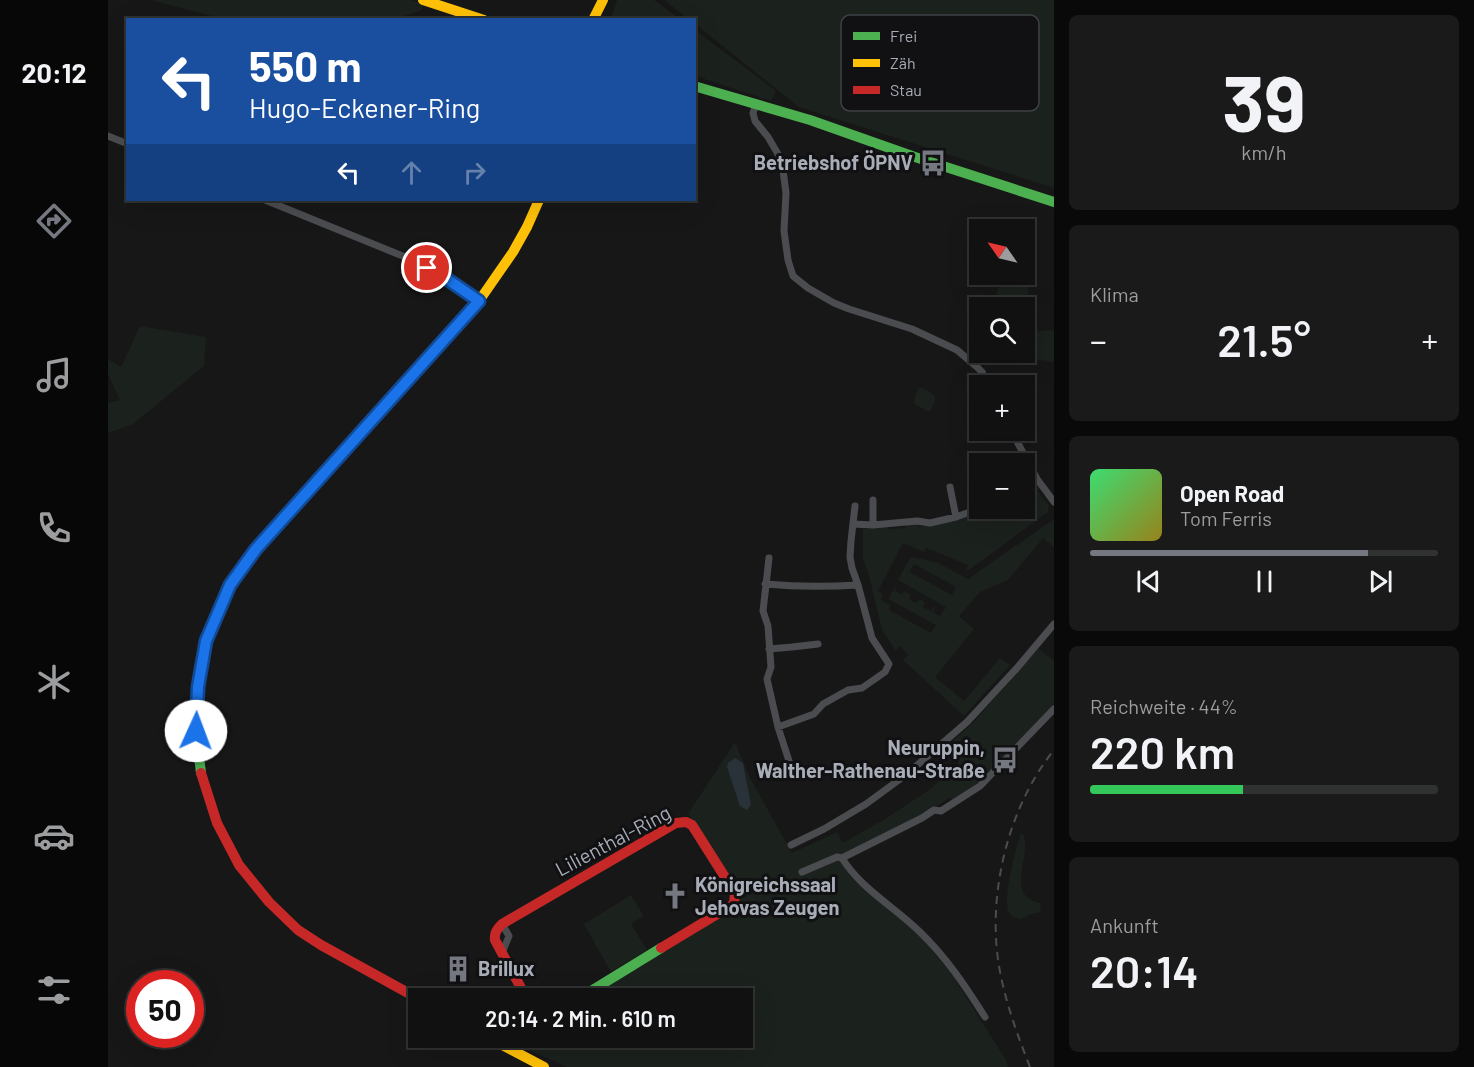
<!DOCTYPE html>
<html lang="de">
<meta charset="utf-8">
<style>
body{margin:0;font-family:Barlow,sans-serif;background:#1a1a1a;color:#f1f3f6;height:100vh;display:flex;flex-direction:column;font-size:22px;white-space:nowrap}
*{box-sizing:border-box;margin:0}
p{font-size:20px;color:#9c9d9f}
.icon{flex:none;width:33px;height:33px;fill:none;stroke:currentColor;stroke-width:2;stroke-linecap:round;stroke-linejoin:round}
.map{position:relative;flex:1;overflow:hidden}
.sheet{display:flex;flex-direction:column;gap:15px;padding:15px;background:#090909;width:420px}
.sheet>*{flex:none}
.top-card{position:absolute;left:18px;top:18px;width:570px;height:183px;border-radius:0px;box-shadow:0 6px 24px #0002,0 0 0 2px #303131;background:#1a4fa0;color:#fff;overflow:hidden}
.needle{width:39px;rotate:304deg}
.tools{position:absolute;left:861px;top:219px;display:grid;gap:12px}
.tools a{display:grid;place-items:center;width:66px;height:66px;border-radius:0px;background:#111;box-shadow:0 6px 24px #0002,0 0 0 2px #303131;font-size:30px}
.speed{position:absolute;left:18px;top:970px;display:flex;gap:12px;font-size:30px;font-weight:700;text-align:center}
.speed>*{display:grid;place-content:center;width:78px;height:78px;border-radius:50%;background:#111;box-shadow:0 6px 24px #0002,0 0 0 2px #303131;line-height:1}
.speed .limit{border:9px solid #d22;background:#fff;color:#111}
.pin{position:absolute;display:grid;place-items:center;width:51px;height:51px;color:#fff;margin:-26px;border:3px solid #fff;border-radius:50%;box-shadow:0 2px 6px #0007}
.me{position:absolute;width:66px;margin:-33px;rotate:2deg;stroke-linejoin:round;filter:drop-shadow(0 0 4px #0008)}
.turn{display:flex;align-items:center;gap:21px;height:126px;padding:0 24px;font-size:27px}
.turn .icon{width:78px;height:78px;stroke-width:2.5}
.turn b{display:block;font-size:42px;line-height:51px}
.lanes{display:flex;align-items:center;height:57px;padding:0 24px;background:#0003;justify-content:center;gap:30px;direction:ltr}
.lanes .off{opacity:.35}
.big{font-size:45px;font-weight:600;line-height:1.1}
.sheet .tile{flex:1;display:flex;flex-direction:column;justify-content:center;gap:9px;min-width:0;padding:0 21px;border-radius:9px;background:#1a1a1a}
.sheet .dial{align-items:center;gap:0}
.dial b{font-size:78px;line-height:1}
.song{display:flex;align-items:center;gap:18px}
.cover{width:72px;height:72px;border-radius:9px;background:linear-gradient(135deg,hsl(140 70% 55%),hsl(50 70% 35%))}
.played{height:6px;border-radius:3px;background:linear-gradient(90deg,#757880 80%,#303131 80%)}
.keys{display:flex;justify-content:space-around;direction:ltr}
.heat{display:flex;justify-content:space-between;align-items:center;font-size:33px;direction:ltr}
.charge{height:9px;border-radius:4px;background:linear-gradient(90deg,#34c759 44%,#303131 0)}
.trip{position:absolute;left:300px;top:988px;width:345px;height:60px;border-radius:0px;background:#111;box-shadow:0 6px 24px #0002,0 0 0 2px #303131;font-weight:600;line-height:60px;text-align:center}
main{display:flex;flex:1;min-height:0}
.tabs{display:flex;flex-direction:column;width:108px;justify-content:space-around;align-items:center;background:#070707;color:#9c9d9f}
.tabs .icon{width:42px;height:42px}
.tabs .selected{color:#757880}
.tabs b{font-size:27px;color:#f1f3f6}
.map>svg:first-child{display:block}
.green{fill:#1b211c;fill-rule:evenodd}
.water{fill:#2a3239}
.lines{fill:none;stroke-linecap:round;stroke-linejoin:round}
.street{stroke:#4b4c50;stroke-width:7}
.fast{stroke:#4caf50;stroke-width:10}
.slow{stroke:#ffc107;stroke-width:10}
.jam{stroke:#c62828;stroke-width:10}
.rail{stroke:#4b4c4f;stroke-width:2;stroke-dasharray:8 6;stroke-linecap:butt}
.route-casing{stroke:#114b97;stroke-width:15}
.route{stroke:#1a73e8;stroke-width:10}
.labels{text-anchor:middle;stroke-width:6;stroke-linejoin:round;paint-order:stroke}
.poi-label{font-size:20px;font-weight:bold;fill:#a8adb8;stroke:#111113;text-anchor:end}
.street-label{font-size:20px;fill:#a8adb8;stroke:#111113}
.key{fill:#111113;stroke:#3e4045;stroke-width:1.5}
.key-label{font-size:16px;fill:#a8adb8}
</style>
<main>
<nav class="tabs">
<b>20:12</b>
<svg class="icon selected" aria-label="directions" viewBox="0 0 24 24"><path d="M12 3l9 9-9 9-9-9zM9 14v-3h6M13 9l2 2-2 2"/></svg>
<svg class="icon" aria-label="music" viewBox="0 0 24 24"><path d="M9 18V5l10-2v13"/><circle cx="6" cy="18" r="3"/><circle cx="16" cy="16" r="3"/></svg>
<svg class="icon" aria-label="phone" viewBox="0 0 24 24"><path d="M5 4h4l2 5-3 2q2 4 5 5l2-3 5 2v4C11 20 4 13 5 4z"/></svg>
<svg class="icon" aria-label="climate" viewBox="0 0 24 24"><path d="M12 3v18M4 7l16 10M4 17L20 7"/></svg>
<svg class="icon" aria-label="car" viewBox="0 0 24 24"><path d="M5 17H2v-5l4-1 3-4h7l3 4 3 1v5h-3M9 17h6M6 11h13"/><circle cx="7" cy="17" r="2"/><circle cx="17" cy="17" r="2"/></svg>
<svg class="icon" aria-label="filters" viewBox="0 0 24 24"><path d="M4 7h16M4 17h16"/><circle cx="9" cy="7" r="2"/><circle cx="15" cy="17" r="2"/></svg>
</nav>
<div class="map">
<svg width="946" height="1067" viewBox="0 0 946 1067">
<rect width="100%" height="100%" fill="#171717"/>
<!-- green -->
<path class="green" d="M43 0H304L315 4 314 10 288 19 119 20Z
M509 0H546L572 19H503Z
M556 0H946V188L691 107 587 24 586 20 580 19Z
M587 30 668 91 663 101 587 76Z
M917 250 923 332 946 330V362L883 353 916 352V308L884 307 895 275 916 274Z
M32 326 98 337 96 366 25 424 0 433V403L12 400 0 375V359L13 367Z
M811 387 821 391 827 396 826 405 821 412 806 404 807 396Z
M926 484 931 488 930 491 941 506 940 512 861 570 858 571 860 565 818 548 816 552 795 543 770 591 775 594 773 600 783 605 781 610 823 633 828 625 780 599 787 587H788L787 591 794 594 796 591 803 595 801 599 808 603 811 599 817 602 815 607 823 611 826 606 827 607 825 612 832 616 838 607 790 580 802 558 805 557 830 563 860 579 946 519V547L935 538 900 580 872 592 851 616 866 629 827 677 856 701 892 658 902 665 856 716 795 660 800 655 792 646 787 650 774 630 761 576 755 559V529L780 527 781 529 797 528 799 524 810 523 811 527 848 521 882 509 916 508 917 488ZM806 564 848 587 844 595 802 572Z
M930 648 945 660 946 659V704L901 752 868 784 845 800 841 798 813 816 728 860 734 861 814 937 845 976 898 1060 900 1067H459L423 1051 424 1038H634V999H477L629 907 634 894 580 814 627 742 641 776 684 853 729 832 735 843 777 819 821 790 851 763 838 747 864 724Z
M914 833C927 852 894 895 932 903L933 909 930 913H926L913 919C909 918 903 917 901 912 894 899 908 850 912 835Z
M523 895 536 916 523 924 539 950 503 972 476 924Z"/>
<!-- water -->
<path class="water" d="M627 758 635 763 643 805 639 810 632 806 619 767 620 763Z"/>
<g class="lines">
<!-- street -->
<path class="street" d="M648 104 645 113 647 121 660 137 670 154 675 170 678 193 676 231 680 260 685 276 700 288 726 303 741 309 804 329 849 350 869 367 874 372 880 386
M0 136 20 144
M157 200 302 259 336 277 371 301
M903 430 929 479 946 502
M916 485 929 479
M842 487 848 517
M745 524 765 525 809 521 822 523 848 517 873 508
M765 525V500
M661 558 655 611 660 626 663 667 659 679 670 727 682 764
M657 584C689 587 719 587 750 585
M661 649 684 647 710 644
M670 727 706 714 715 704 740 690 754 688 777 672 781 664 764 638 750 585 744 568 742 557 743 541 747 506
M683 845 716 829 758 804 799 774 859 722 909 668 946 624
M734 858C753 889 787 907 812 932 838 957 858 987 877 1017
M694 872 729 857 734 858 814 818 826 810 833 811 872 786 946 709
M394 924 401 936 394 953
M400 1049 406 1038"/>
<!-- fast -->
<path class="fast" d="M586 86 702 120 807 157 946 202
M93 773 88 731 90 687 98 641 122 586 148 549 234 453
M470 999 553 948"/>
<!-- slow -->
<path class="slow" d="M315 0 376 20
M485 20 495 0
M234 453 371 301 405 252 419 227 431 200
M381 1038 436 1067"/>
<!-- jam -->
<path class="jam" d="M93 773 109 823 131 865 161 902 190 930 213 945 311 999
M419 999 387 940C386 933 389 929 394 924L568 823 578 822 584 825 627 893 626 904 553 948"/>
<!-- rail -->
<path class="rail" d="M922 1067C909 1034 897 1001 891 966 879 894 900 807 946 750"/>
</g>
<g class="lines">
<!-- route casing -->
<g class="route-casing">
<path id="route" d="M88 731 90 687 98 641 122 585 148 549 371 301 336 277 319 268"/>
</g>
<!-- route -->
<use href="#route" class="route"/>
</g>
<!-- icons -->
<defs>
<g id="bus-bare" transform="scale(2.07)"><path d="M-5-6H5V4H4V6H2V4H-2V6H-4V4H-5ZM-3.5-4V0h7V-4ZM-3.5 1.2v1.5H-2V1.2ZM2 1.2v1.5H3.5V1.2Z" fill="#757880" stroke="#111113" stroke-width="2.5" paint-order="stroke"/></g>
<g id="church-bare" transform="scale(2.07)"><path d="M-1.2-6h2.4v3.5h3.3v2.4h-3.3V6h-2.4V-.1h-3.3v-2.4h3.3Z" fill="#757880" stroke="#111113" stroke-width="2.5" paint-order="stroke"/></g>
<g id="building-bare" transform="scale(2.07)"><path d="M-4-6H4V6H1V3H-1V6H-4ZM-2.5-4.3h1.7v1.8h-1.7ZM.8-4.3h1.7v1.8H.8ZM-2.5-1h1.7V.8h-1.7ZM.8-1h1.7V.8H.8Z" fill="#757880" stroke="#111113" stroke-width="2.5" paint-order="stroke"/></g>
</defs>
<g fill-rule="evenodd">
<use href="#bus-bare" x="825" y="163"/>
<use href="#bus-bare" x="897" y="760"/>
<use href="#church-bare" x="567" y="896"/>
<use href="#building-bare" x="350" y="969"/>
</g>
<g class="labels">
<!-- poi labels -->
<g class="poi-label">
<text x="805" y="170">Betriebshof ÖPNV</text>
<text x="877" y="755">Neuruppin,<tspan x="877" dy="23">Walther-Rathenau-Straße</tspan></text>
<text x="587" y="892" text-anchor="start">Königreichssaal<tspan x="587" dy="23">Jehovas Zeugen</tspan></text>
<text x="370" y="976" text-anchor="start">Brillux</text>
</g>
<!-- street labels -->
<g class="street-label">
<text transform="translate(505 841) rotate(-28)" y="7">Lilienthal-Ring</text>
</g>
</g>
<!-- legend -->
<rect x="733" y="15" width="198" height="96" rx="9" class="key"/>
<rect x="745" y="32" width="27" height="8" fill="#4caf50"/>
<rect x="745" y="59" width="27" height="8" fill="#ffc107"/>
<rect x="745" y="86" width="27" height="8" fill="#c62828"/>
<g class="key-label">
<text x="782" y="42">Frei</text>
<text x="782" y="69">Zäh</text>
<text x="782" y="96">Stau</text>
</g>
</svg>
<div class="tools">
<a><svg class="needle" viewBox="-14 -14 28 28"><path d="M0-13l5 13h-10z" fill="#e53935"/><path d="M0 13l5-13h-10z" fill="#9c9d9f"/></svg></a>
<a><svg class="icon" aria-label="search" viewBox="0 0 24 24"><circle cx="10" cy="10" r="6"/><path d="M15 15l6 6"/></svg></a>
<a>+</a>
<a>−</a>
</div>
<div class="speed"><div class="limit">50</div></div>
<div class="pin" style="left:319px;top:268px;background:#d93025"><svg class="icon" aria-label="arrive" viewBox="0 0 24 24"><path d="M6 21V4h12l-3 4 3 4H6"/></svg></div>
<svg class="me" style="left:88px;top:731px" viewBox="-20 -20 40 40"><circle r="19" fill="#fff"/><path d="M0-13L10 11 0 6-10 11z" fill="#1a73e8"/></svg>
<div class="trip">20:14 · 2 Min. · 610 m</div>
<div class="top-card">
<div class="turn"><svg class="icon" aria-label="left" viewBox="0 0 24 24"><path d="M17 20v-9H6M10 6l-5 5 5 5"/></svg><div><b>550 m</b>Hugo-Eckener-Ring</div></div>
<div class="lanes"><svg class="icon" aria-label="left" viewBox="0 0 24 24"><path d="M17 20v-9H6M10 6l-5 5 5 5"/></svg><svg class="icon off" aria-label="ahead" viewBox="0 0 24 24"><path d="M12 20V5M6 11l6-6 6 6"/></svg><svg class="icon off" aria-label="right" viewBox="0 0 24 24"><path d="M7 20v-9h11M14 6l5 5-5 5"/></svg></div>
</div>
</div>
<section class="sheet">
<div class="tile dial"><b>39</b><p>km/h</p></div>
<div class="tile"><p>Klima</p>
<div class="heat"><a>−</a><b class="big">21.5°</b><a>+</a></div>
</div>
<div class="tile">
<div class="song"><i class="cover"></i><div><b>Open Road</b><p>Tom Ferris</p></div></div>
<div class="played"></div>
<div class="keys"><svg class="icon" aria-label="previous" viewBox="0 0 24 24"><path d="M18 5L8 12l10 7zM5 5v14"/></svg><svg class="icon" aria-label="pause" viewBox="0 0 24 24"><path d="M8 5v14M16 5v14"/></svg><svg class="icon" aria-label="next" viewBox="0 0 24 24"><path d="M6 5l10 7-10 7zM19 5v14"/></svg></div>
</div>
<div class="tile"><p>Reichweite · 44%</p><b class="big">220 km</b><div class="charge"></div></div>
<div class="tile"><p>Ankunft</p><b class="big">20:14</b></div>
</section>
</main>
